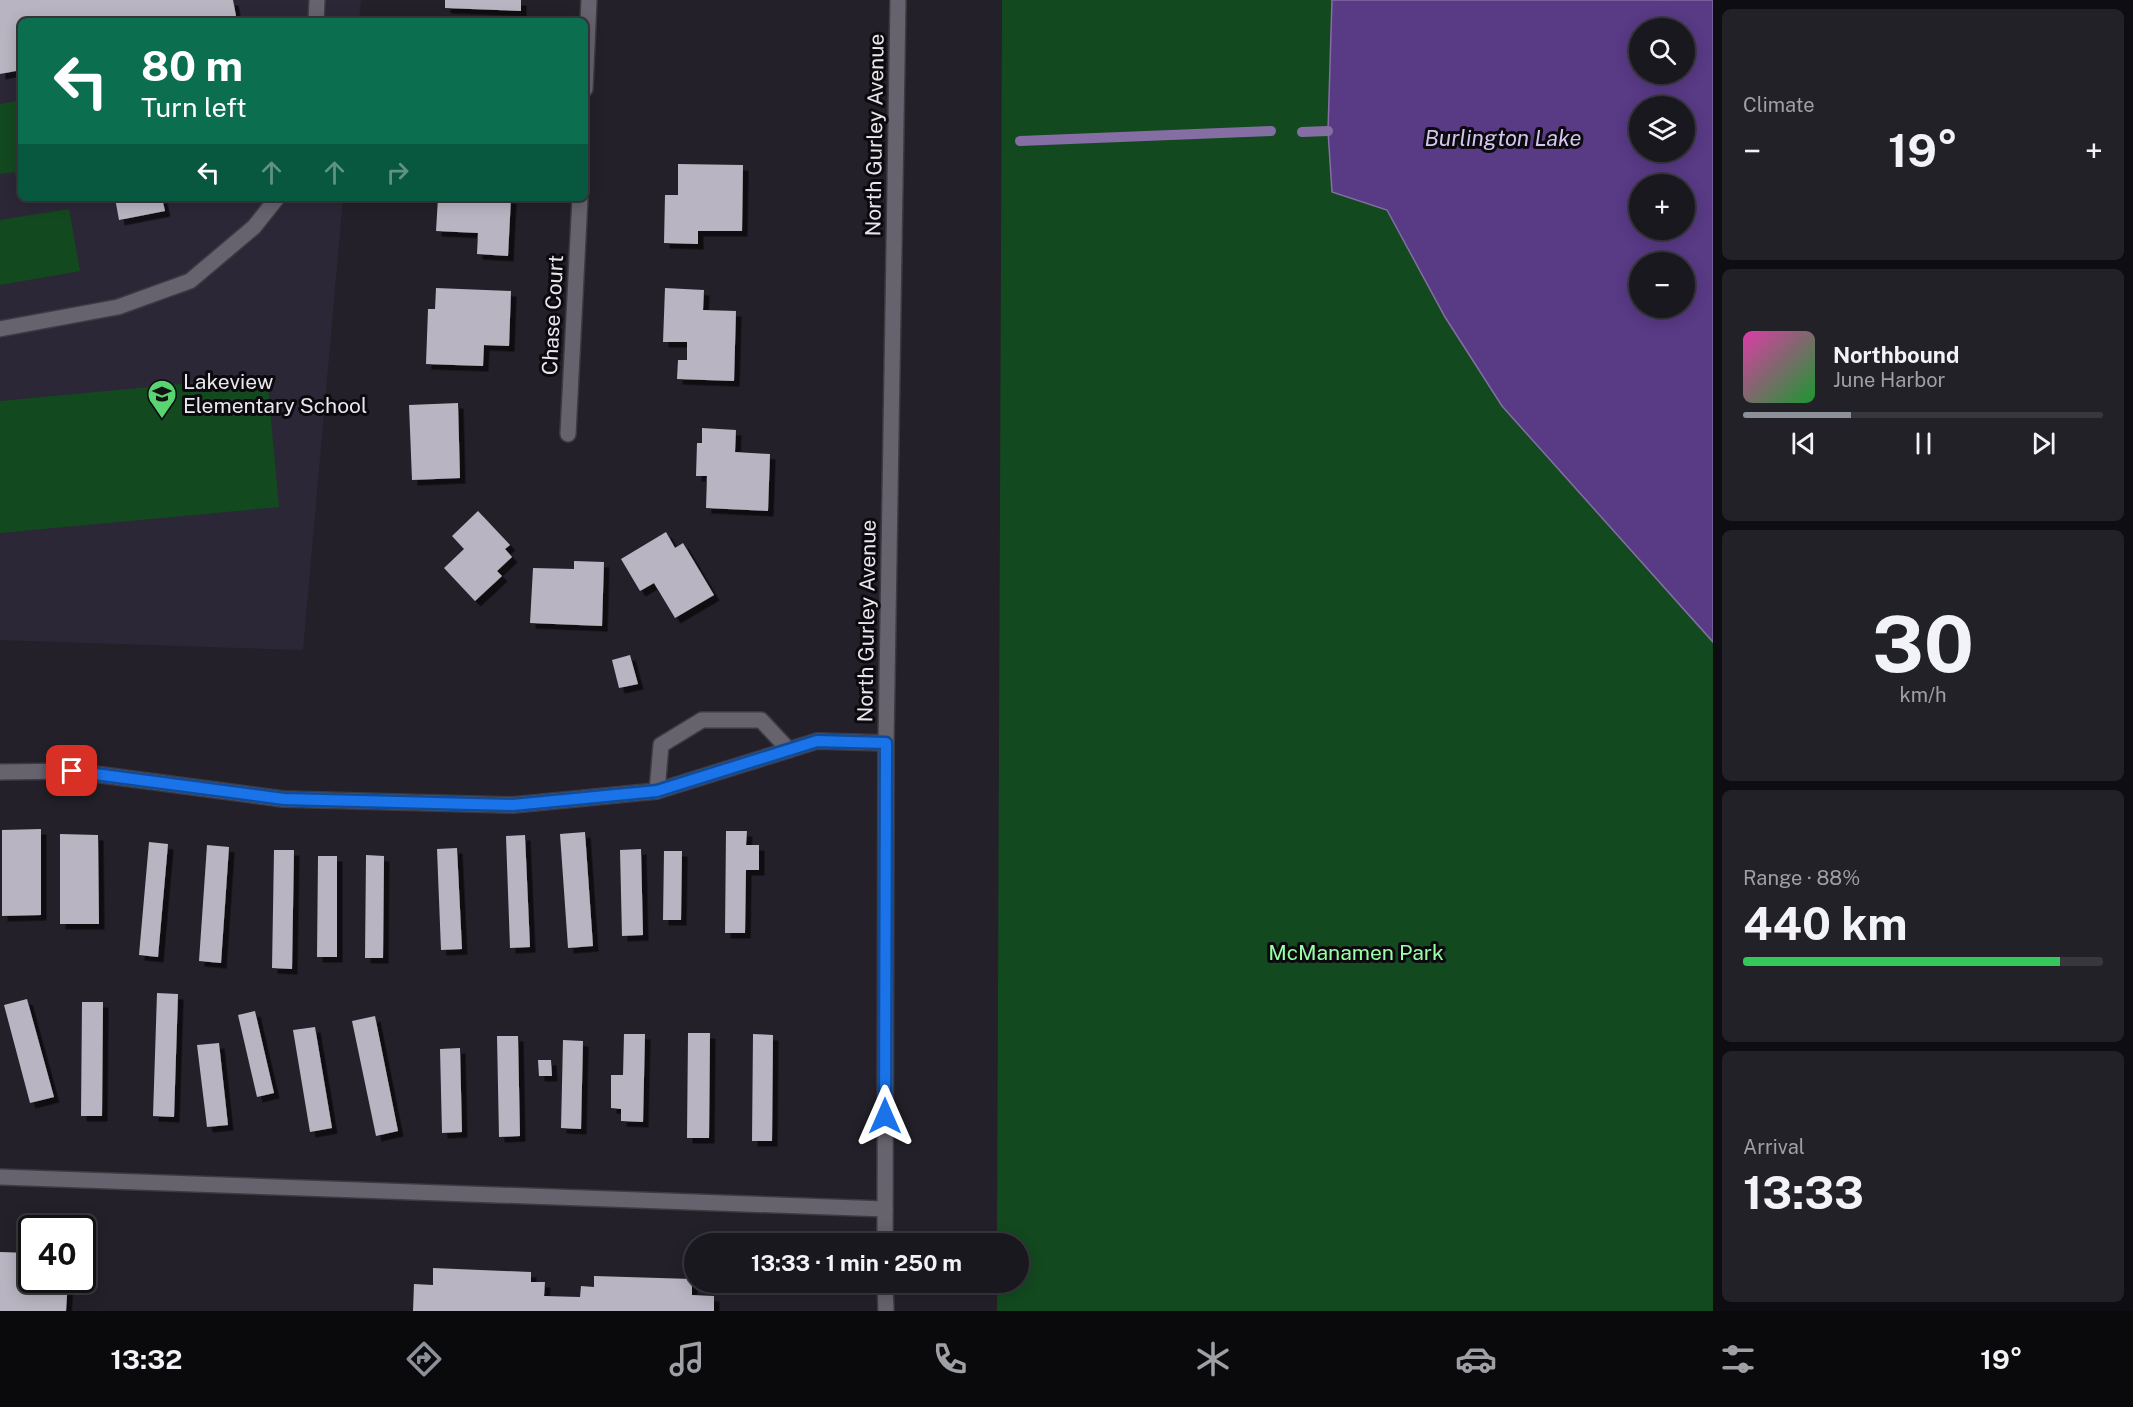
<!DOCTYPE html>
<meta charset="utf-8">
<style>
body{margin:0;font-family:"Public Sans",sans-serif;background:#232128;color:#f1f3f6;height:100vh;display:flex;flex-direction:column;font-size:22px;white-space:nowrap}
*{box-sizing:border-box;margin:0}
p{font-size:20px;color:#9fa0a4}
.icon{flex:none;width:33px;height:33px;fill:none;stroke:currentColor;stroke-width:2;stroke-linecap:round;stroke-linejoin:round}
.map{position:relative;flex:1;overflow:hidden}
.drawer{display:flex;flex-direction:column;gap:9px;padding:9px;background:#0e0d11;width:420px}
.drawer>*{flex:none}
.hud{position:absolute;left:18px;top:18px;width:570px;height:183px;border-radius:9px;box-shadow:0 3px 15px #0003,0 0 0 2px #38373d;background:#0b6e4f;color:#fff;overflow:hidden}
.controls{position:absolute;left:1629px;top:18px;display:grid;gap:12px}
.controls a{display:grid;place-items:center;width:66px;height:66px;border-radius:50%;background:#1a181f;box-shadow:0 3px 15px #0003,0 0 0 2px #38373d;font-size:30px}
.speed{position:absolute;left:18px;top:1215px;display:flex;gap:12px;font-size:30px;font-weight:700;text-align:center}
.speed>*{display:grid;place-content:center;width:78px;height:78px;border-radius:50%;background:#1a181f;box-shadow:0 3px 15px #0003,0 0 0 2px #38373d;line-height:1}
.speed .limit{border:3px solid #111;border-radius:9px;background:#fff;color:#111}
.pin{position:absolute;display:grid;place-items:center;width:51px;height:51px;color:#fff;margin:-26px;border-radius:12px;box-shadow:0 3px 9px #0006}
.me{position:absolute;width:66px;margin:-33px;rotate:0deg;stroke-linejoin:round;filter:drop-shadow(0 0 4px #0008)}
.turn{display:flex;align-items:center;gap:21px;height:126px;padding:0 24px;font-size:27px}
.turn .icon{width:78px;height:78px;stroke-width:2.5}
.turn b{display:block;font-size:42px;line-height:51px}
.lanes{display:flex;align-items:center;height:57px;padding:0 24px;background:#0003;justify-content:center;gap:30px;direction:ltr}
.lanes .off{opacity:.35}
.big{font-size:45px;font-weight:700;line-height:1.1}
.drawer .tile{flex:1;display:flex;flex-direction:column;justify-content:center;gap:9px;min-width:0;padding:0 21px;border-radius:9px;background:#232128}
.drawer .dial{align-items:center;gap:0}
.dial b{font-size:78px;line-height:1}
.song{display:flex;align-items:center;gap:18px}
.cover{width:72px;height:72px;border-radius:9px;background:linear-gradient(135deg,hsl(320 70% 55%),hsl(130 70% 35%))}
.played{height:6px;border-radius:3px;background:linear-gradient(90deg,#8c9099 30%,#38373d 30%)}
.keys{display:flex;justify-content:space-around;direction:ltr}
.heat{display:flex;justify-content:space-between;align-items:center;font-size:33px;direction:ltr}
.charge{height:9px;border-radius:4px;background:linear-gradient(90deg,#34c759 88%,#38373d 0)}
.trip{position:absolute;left:684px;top:1233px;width:345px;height:60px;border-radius:30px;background:#1a181f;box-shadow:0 3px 15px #0003,0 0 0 2px #38373d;font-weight:700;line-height:60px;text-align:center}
.menu{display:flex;height:96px;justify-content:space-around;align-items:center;background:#0a0a0c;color:#9fa0a4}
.menu .icon{width:42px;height:42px}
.menu .on{color:#8c9099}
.menu b{font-size:27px;color:#f1f3f6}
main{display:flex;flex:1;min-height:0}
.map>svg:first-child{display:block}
.built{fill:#2c2736}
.green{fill:#13491f;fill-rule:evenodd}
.water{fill:#583a85;stroke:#846ea4;stroke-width:1.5;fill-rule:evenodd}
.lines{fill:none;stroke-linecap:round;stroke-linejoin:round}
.stream{stroke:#846ea4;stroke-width:10}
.building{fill:#b8b4c1;filter:url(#shadow)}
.lane-casing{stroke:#3d3a42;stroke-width:18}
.street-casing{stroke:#3d3a42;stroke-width:18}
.secondary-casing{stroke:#3d3a42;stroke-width:18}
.lane{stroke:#66626e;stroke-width:15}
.street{stroke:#66626e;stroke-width:15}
.secondary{stroke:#66626e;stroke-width:15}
.route-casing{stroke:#114b97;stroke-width:15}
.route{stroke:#1a73e8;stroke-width:10}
.labels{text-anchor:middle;stroke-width:6;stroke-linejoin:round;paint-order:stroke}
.street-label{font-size:21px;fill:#e9e7ed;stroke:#0c0a0e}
.poi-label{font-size:21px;fill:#e9e7ed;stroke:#0c0a0e;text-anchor:start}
.park-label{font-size:21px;fill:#98fea6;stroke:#0c0a0e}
.water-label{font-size:22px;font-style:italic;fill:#d2c5f0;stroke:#0c0a0e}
</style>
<main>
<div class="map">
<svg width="1713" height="1311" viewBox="0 0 1713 1311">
<defs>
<filter id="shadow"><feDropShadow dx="5.5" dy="5.5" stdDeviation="0" flood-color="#0009"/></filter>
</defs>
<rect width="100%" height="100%" fill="#232029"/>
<!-- built -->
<path class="built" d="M0 0H361L359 21H21V198H343L303 650 0 640Z"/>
<!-- green -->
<path class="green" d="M1002 0H1713V1311H997V1283L1018 1282V1244L997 1243ZM1640 28H1684V74H1640ZM1640 106H1684V152H1640ZM1640 184H1684V230H1640ZM1640 262H1684V308H1640Z
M21 100V182L18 180 14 172 0 174V104Z
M69 209 80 271 0 285V220Z
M267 376 279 507 0 533V401Z"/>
<!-- water -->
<path class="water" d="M1332 0H1713V642L1502 406 1445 317 1387 210 1332 192 1328 131ZM1640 28H1684V74H1640ZM1640 106H1684V152H1640ZM1640 184H1684V230H1640ZM1640 262H1684V308H1640Z"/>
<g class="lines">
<!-- stream -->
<path class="stream" d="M1302 132 1328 131
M1020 141 1271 131"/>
</g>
<!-- building -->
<path class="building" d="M0 0H233L237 21H21V70L0 74Z
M445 0H521V11L445 8Z
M678 164 743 165 742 231H698V244L664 243 665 195H678Z
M115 198H162L165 211 119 220Z
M438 198H511L508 256 477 254 478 233 436 231Z
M436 288 511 291 509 346 484 345 483 366 426 364 428 309H435Z
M665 288 704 290 703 310 736 311 734 381 677 379 678 360H687V342H663Z
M458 403 460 478 412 480 409 405Z
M702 428 736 430 735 452 770 454 768 511 706 508 707 476H696L697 443H702Z
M478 511 510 545 505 549 512 557 497 571 502 576 475 601 444 568 464 549 452 536Z
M666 532 675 548 683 543 714 595 675 618 654 583 640 591 621 559Z
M574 561 604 562 602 626 530 623 533 568 574 569Z
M630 655 638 684 619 688 612 660Z
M41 829V915L2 916V830Z
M726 831H747L746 845H759V870H746L745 933H725Z
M585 832 593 946 568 948 560 834Z
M60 834 98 835 99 924H60Z
M525 835 530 947 510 948 506 836Z
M149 842 168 844 158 957 139 955Z
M207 845 229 847 221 963 199 961Z
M457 848 462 949 441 950 437 849Z
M641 849 643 935 622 936 620 850Z
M274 850H294L292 969 272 968Z
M664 851H682L681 920H663Z
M366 855 384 856 383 958H365Z
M318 856H337V957H317Z
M157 993 178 994 174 1117 153 1116Z
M27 999 54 1097 30 1103 4 1005Z
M82 1002H103L102 1116H81Z
M255 1011 274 1093 257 1097 238 1015Z
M375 1016 398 1131 376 1136 352 1021Z
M315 1027 332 1128 310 1132 293 1030Z
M688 1033H710L709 1138H687Z
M624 1034H645L643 1122 621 1121V1109L611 1108V1075H623Z
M753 1034 773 1035 772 1141H752Z
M497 1036H518L520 1136 499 1137Z
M563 1040 583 1041 581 1129 561 1128Z
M219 1043 228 1125 207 1127 197 1045Z
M460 1048 462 1132 442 1133 440 1049Z
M538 1060H551L552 1076H539Z
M0 1252 32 1253V1280H68L66 1311H0Z
M433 1268 531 1272V1282H545L544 1296 580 1297 581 1286 594 1287V1276L692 1279V1295L714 1296V1311H413L414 1284 433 1285Z"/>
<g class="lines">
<!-- lane casing -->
<g class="lane-casing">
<path id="lane" d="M316 21 317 0
M0 329 118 307 190 281 254 227 277 198
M657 791 661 745 702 720H761L789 750"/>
</g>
<!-- street casing -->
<g class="street-casing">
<path id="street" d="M585 89 589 0
M568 434 580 198
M0 772 72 771 283 799 513 805 657 791 817 741 886 743
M0 1177 885 1209"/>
</g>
<!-- secondary casing -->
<g class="secondary-casing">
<path id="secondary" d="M885 1244 886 743 898 0
M885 1282 886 1311"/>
</g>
<!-- lane -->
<use href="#lane" class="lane"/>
<!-- street -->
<use href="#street" class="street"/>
<!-- secondary -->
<use href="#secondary" class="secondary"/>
</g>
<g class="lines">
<!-- route casing -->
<g class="route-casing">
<path id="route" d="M72 771 284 799 513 805 657 791 817 741 886 743 885 1116"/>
</g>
<!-- route -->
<use href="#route" class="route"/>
</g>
<!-- icons -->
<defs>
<g id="school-pin" transform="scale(1.5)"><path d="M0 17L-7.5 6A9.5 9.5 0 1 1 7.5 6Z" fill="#58d570" stroke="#0c0a0e"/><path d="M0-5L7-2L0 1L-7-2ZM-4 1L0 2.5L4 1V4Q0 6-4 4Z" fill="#111"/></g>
</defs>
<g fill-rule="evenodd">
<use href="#school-pin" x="162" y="394"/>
</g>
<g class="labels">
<!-- street labels -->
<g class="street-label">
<text transform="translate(875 135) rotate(-89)" y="7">North Gurley Avenue</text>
<text transform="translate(553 315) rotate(-87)" y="7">Chase Court</text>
<text transform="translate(867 621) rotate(-89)" y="7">North Gurley Avenue</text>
</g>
<!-- poi labels -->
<g class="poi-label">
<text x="183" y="389">Lakeview<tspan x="183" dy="24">Elementary School</tspan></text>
</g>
<!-- park labels -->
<g class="park-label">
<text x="1356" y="960">McManamen Park</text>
</g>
<!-- water labels -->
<g class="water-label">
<text x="1503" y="146">Burlington Lake</text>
</g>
</g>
</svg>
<div class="controls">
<a><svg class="icon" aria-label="search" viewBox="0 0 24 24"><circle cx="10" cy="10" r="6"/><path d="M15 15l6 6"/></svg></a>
<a><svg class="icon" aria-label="layers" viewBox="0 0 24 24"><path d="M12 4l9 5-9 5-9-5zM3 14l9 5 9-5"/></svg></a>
<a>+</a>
<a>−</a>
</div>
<div class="speed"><div class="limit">40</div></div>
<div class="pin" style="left:72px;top:771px;background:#d93025"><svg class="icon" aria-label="arrive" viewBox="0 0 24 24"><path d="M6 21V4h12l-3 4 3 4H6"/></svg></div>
<svg class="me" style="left:885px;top:1116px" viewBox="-20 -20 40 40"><path d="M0-17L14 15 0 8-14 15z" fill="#1a73e8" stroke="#fff" stroke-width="4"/></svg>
<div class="trip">13:33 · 1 min · 250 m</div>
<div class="hud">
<div class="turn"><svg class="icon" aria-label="left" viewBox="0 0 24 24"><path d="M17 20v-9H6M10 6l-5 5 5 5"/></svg><div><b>80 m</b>Turn left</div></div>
<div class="lanes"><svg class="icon" aria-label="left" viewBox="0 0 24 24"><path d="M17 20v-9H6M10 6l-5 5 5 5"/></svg><svg class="icon off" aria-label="ahead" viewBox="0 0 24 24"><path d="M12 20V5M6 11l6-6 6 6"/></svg><svg class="icon off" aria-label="ahead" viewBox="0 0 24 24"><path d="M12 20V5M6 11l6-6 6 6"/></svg><svg class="icon off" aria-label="right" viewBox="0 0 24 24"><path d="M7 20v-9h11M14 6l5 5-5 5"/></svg></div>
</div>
</div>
<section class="drawer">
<div class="tile"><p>Climate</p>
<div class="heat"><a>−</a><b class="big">19°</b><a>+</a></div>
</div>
<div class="tile">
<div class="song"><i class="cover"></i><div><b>Northbound</b><p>June Harbor</p></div></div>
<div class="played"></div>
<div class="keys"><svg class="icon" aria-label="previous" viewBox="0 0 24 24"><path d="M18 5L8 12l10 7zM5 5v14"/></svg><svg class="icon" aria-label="pause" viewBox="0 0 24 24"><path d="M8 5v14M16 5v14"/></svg><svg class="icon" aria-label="next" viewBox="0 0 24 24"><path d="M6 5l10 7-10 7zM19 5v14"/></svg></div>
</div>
<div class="tile dial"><b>30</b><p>km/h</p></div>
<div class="tile"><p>Range · 88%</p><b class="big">440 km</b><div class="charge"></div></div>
<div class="tile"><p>Arrival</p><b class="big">13:33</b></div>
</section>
</main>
<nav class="menu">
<b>13:32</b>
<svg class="icon on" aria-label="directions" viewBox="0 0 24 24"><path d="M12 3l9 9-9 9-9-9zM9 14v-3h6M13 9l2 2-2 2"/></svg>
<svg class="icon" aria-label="music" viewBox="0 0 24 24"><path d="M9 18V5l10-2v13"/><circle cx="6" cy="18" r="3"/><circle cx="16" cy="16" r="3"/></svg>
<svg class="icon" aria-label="phone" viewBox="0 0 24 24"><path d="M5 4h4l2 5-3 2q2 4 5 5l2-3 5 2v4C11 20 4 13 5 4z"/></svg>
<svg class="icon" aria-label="climate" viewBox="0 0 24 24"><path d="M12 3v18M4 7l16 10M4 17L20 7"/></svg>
<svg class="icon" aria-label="car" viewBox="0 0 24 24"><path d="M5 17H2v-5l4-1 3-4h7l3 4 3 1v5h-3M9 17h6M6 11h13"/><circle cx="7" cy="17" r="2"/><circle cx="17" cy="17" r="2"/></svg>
<svg class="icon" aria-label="filters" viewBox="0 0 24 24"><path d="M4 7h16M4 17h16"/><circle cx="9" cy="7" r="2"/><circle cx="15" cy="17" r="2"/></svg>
<b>19°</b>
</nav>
